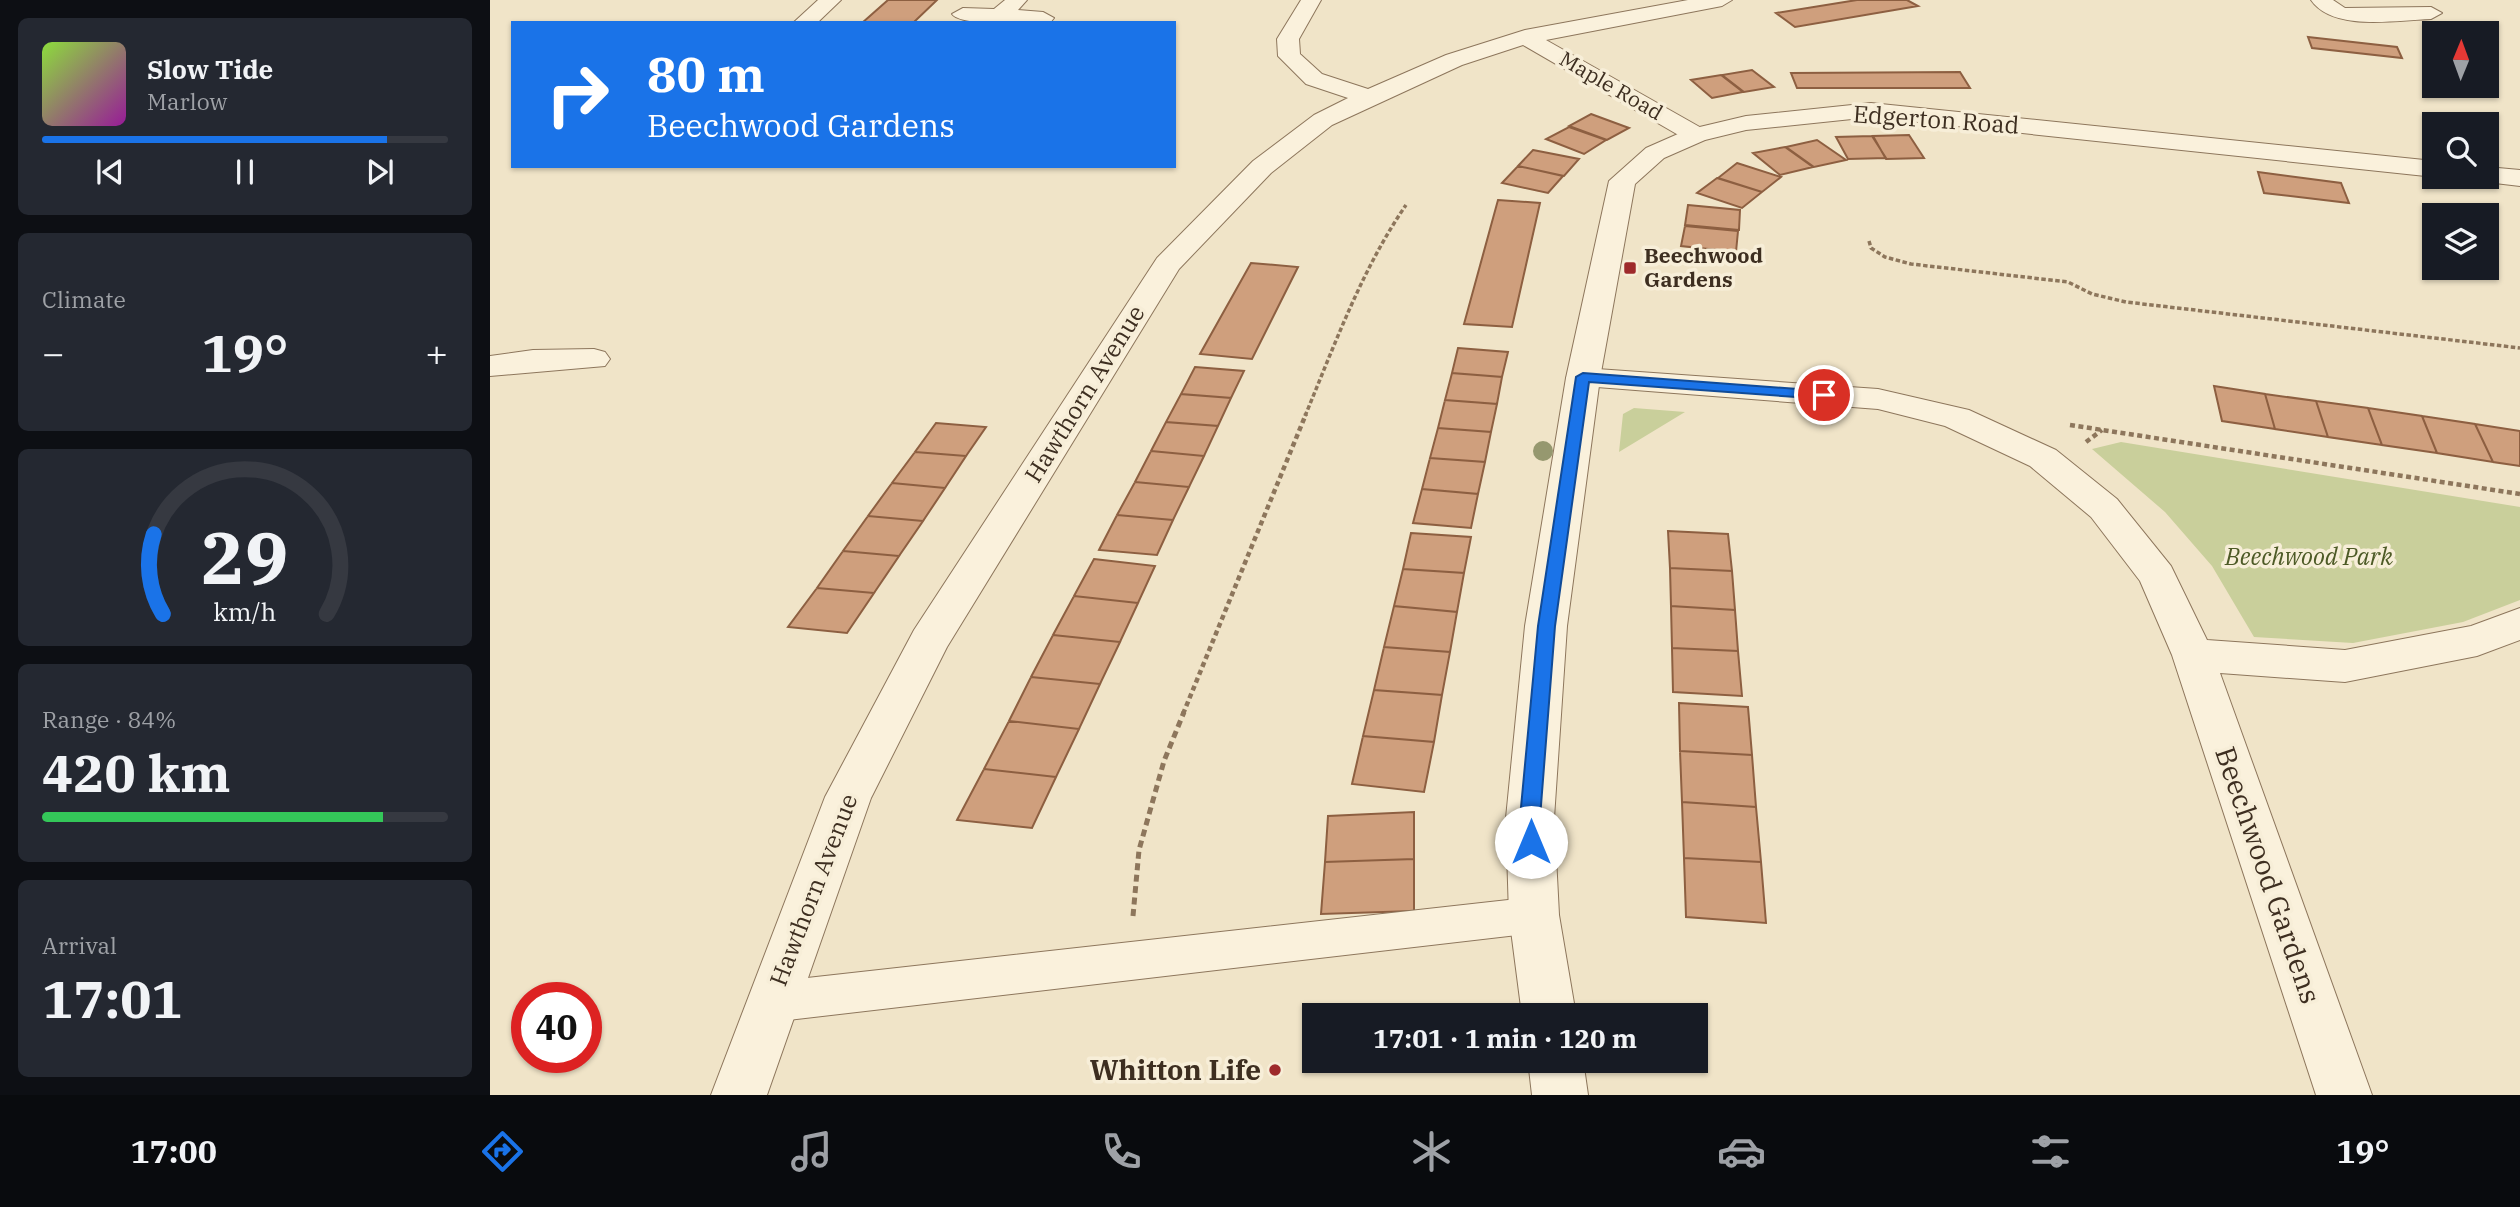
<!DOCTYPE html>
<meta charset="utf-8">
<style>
body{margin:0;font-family:"IBM Plex Serif",serif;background:#242831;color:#f1f3f6;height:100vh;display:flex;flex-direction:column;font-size:26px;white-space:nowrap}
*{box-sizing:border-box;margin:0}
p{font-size:23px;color:#9ea1a6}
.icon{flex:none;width:38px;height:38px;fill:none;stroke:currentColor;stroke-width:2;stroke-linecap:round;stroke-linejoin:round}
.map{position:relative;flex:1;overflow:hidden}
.panel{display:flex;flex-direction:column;gap:18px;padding:18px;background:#0d0f14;width:490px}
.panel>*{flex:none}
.hud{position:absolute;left:21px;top:21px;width:665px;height:147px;border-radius:0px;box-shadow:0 2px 5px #0004;background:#1a73e8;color:#fff;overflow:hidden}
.needle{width:46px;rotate:1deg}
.controls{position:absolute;left:1932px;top:21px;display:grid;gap:14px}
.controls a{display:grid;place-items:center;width:77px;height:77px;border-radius:0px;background:#171b24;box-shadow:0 2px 5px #0004;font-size:35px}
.speed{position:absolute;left:21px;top:982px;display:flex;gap:14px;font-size:35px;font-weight:700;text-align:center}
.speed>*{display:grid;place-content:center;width:91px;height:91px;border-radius:50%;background:#171b24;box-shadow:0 2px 5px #0004;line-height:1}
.speed .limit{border:10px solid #d22;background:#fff;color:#111}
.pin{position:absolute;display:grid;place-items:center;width:60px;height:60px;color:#fff;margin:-30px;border:4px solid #fff;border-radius:50%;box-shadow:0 2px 7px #0007}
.me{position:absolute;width:77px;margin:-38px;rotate:0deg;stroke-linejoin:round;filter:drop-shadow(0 0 5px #0008)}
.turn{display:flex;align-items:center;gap:24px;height:147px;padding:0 21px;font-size:32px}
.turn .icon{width:91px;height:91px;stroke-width:2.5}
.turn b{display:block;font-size:49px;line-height:60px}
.big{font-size:52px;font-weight:700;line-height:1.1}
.panel .card{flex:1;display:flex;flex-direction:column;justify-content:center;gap:10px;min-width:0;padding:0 24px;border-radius:10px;background:#242831}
.panel .dial{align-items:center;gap:0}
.dial svg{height:182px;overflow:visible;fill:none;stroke:#363941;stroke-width:7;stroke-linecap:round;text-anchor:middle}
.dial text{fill:#f1f3f6;stroke:none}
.song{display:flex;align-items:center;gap:21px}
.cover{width:84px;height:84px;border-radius:10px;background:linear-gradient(135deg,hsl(90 70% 55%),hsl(300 70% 35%))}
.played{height:7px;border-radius:4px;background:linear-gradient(90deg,#1a73e8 85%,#363941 85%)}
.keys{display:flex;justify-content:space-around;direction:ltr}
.heat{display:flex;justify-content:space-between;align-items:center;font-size:38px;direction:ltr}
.charge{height:10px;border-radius:5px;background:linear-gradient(90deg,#34c759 84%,#363941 0)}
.trip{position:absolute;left:812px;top:1003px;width:406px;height:70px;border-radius:0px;background:#171b24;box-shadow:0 2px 5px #0004;font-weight:700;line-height:70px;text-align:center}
.tab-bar{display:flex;height:112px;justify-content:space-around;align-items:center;background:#090b0e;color:#9ea1a6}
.tab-bar .icon{width:49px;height:49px}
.tab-bar .active{color:#1a73e8}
.tab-bar b{font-size:32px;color:#f1f3f6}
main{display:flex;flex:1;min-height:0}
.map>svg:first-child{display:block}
.green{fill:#c9cf9b}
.building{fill:#cf9f7d;stroke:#8d5f41;stroke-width:2}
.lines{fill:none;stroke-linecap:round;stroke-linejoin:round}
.service-casing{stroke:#8d765c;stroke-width:2}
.minor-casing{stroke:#8d765c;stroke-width:2}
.tertiary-casing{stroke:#8d765c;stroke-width:2}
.path-far2{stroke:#8d765c;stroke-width:3.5;stroke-dasharray:4.5 2.5;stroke-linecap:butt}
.path-far1{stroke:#8d765c;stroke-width:4.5;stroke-dasharray:5 3.5;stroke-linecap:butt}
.path{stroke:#8d765c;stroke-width:5;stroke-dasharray:7 4.5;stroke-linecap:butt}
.service{fill:#faf1dc;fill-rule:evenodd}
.minor{fill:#faf1dc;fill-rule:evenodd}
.tertiary{fill:#faf1dc;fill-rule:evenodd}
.tree{fill:#96986f}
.route{fill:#1a73e8;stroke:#114b97;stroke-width:2}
.poi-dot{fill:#9e2a2b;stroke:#f7eed8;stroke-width:2.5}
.labels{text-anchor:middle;stroke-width:7;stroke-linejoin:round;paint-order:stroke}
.far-street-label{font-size:21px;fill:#3d2e20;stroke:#f7eed8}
.far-poi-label{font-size:21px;font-weight:bold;fill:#3d2e20;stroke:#f7eed8;text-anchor:start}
.street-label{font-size:24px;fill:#3d2e20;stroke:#f7eed8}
.park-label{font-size:24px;font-style:italic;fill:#4d5a26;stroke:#f7eed8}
.near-street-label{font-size:28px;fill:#3d2e20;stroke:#f7eed8}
.near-poi-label{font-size:28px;font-weight:bold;fill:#3d2e20;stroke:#f7eed8;text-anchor:end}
</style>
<main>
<section class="panel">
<div class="card">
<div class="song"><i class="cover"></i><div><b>Slow Tide</b><p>Marlow</p></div></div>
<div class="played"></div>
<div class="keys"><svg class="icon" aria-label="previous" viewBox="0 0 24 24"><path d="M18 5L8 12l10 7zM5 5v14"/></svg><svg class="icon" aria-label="pause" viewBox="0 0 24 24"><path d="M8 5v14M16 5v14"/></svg><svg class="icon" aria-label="next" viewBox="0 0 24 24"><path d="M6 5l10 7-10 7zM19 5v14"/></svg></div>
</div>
<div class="card"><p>Climate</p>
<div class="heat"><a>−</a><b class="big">19°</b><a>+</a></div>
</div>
<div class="card dial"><svg viewBox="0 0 100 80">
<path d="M14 69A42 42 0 1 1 86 69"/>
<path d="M14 69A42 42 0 0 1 10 34" stroke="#1a73e8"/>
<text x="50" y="56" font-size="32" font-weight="700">29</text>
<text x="50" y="72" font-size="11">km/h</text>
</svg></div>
<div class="card"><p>Range · 84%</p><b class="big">420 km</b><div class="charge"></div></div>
<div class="card"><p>Arrival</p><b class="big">17:01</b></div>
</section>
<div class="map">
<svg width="2030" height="1095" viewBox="0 0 2030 1095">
<rect width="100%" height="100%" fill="#f0e4c8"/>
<!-- green -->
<path class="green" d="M1144 408 1195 412 1129 452 1133 414Z
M1631 442 2030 507V600L1973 622 1863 643 1764 637 1722 566 1675 512 1602 449Z"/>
<!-- building -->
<path class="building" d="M398 0H447L423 23H372Z
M1367 0H1417L1428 6 1305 27 1286 13Z
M1818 37 1907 47 1912 58 1822 48Z
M1262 70 1284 87 1254 92 1232 75Z
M1470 72 1480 88H1307L1301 73Z
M1231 75 1253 92 1222 98 1201 80Z
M1101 114 1139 128 1117 140 1079 126Z
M1079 127 1116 140 1094 154 1056 139Z
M1419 135 1434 158 1396 159 1383 136Z
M1382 136 1396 158 1358 159 1346 137Z
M1327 140 1356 160 1324 167 1296 147Z
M1295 147 1323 167 1290 175 1263 153Z
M1043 150 1089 159 1074 176 1028 166Z
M1247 163 1291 177 1272 192 1228 178Z
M1028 166 1073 176 1058 193 1012 183Z
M1768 172 1851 183 1859 203 1774 193Z
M1227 178 1272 192 1252 208 1207 193Z
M1008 200 1050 203 1022 327 974 324Z
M1198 205 1250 210 1249 230 1195 225Z
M1195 226 1248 231 1246 252 1191 246Z
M761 263 808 267 762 359 710 354Z
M968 348 1018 352 1012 377 962 373Z
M705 367 754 371 741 398 691 394Z
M962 373 1012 377 1007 404 955 400Z
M1724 386 1775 394 1785 429 1732 421Z
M691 394 741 398 728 426 676 422Z
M1775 394 1826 401 1838 437 1785 429Z
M955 400 1007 404 1001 432 948 428Z
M1826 401 1878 408 1892 445 1838 437Z
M1878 408 1932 416 1947 453 1892 445Z
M1932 416 1985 424 2003 462 1947 453Z
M676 422 728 426 714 456 661 451Z
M446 423 496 427 476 456 425 452Z
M1985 424 2030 431V466L2003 462Z
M948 428 1001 432 995 462 940 458Z
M661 451 714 456 699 487 645 482Z
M425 452 476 456 455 488 402 483Z
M940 458 995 462 988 494 932 489Z
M645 482 699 487 683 520 627 515Z
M402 483 455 488 433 521 378 516Z
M932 489 988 494 981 528 923 523Z
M627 515 683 520 667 555 609 550Z
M378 516 433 521 409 556 353 551Z
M1178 531 1238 534 1242 571 1180 568Z
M921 533 981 537 974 573 913 569Z
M353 551 409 556 384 593 327 588Z
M604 559 665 566 648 603 584 596Z
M1180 568 1242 571 1245 610 1181 606Z
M913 569 974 573 967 612 904 606Z
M327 588 384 593 357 633 298 627Z
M584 596 648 603 630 642 563 635Z
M904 606 967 612 960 652 894 647Z
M1181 606 1245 610 1248 651 1182 648Z
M563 635 630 642 610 684 541 677Z
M894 647 960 652 952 695 884 690Z
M1182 648 1248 651 1252 696 1183 692Z
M541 677 610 684 589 729 519 721Z
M884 690 952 695 944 742 873 736Z
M1189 703 1258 707 1262 755 1190 751Z
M519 721 589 729 566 777 494 769Z
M873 736 944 742 934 792 862 784Z
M1190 751 1262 755 1266 807 1192 802Z
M494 769 566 777 542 828 467 820Z
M1192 802 1266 807 1271 862 1194 858Z
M924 812V859L835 862 838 816Z
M1194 858 1271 862 1276 923 1196 917Z
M924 859V911L831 914 835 862Z"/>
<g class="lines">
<!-- service casing -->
<g class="service-casing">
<path id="service" d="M1044 897 1058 903 1063 915 1058 927 1044 933 281 1022 266 1016 260 1002 266 988 281 982Z"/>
</g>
<!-- minor casing -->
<g class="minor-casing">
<path id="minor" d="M328 0H351L327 23H303Z
M515 0H537L528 10 553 12 564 18 560 23C542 23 471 27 462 14L473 8 504 9Z
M811 0H831L809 39 810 54 832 74 878 89 956 55 1035 30 1198 0H1242L1232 6 1056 40 1215 130 1219 135 1215 140H1197L1033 45 972 65 842 125 781 173 689 269 457 647 381 798 277 1095H221L335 797 424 630 667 258 763 161 824 115 858 98 816 84 788 56 787 39Z
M1821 0H1843L1855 8 1941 7 1952 13 1941 19C1906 20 1843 32 1821 0Z
M104 349 115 352 120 359 115 366 0 376V356L43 350Z
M1093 368 1388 389 1479 410 1566 450 1627 499 1681 566 1717 640 1855 650 1981 626 2030 608V640L1987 656 1855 682 1730 673 1882 1095H1826L1682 655 1650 581 1601 517 1540 466 1455 426 1388 409 1081 385 1076 378 1081 371Z"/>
</g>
<!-- tertiary casing -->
<g class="tertiary-casing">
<path id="tertiary" d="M1381 103 1944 161 1945 177 1381 117 1256 130 1215 140 1174 158 1145 184 1110 378 1077 626 1064 818 1069 915 1086 1015H1032L1019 915 1016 818 1035 626 1076 378 1119 181 1156 148 1197 130 1256 116Z
M1997 167 2030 170V186L1988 181 1985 177H1997Z
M1038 1060H1093L1098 1095H1042Z"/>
</g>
<!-- path-far2 -->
<path class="path-far2" d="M1379 241 1381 248 1395 257 1421 264 1578 282 1602 294 1636 302 2030 348
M815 416C845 344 872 269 916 205"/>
<!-- path-far1 -->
<path class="path-far1" d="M1580 425 2030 494
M1596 442 1612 430
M693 714 816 414"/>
<!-- path -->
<path class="path" d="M643 916 649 850 674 761 694 712"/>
<!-- service -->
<use href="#service" class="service"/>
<!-- minor -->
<use href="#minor" class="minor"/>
<!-- tertiary -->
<use href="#tertiary" class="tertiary"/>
</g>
<!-- trees -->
<circle class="tree" cx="1053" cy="451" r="10"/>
<!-- route -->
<path class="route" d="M1093 373 1334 391 1341 395 1334 399 1099 382 1065 626 1050 818 1051 842 1048 848 1041 851 1034 848 1030 818 1048 626 1086 377Z"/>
<!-- markers -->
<g class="poi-dot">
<rect x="1133" y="261" width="14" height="14" rx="3.5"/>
<circle cx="785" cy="1070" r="7"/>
</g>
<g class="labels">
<!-- far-street labels -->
<g class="far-street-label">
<text transform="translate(1121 86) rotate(30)" y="7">Maple Road</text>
</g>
<!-- far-poi labels -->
<g class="far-poi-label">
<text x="1154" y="263">Beechwood<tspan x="1154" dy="24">Gardens</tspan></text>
</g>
<!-- street labels -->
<g class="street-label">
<text transform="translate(1446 120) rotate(4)" y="8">Edgerton Road</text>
<text transform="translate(595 394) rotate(-58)" y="8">Hawthorn Avenue</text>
<text transform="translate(324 890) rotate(-69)" y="8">Hawthorn Avenue</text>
</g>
<!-- park labels -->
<g class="park-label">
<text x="1819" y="565">Beechwood Park</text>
</g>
<!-- near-street labels -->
<g class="near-street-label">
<text transform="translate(1778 875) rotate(71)" y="10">Beechwood Gardens</text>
</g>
<!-- near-poi labels -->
<g class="near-poi-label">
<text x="771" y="1080">Whitton Life</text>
</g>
</g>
</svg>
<div class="controls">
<a><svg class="needle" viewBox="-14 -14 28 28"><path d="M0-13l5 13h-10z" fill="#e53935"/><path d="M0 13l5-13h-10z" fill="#9ea1a6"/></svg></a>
<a><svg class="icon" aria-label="search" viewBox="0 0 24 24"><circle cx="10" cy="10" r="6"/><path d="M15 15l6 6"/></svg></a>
<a><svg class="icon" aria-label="layers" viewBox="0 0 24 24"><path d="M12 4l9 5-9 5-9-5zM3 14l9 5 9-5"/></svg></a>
</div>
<div class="speed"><div class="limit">40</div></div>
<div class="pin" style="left:1334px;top:395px;background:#d93025"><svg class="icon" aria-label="arrive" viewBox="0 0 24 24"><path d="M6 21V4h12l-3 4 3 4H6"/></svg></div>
<svg class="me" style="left:1041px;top:842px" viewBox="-20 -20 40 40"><circle r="19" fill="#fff"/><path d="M0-13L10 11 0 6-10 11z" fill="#1a73e8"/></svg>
<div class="trip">17:01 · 1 min · 120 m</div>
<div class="hud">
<div class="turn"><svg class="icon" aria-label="right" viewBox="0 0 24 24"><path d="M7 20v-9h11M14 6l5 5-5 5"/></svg><div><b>80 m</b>Beechwood Gardens</div></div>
</div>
</div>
</main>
<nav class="tab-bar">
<b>17:00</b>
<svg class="icon active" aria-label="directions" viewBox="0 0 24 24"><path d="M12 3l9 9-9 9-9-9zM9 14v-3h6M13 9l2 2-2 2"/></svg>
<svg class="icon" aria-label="music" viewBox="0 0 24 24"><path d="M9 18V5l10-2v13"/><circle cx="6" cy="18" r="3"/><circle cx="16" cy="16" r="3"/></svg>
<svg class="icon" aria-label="phone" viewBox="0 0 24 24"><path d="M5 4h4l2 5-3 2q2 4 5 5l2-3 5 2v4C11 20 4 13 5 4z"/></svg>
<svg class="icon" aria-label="climate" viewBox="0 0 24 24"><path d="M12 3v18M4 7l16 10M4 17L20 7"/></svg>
<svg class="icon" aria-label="car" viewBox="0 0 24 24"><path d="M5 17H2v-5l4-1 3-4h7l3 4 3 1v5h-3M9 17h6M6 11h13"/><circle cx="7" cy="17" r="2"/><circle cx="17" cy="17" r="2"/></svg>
<svg class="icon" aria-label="filters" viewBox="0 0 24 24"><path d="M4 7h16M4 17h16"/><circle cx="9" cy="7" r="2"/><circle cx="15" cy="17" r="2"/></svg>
<b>19°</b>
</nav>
